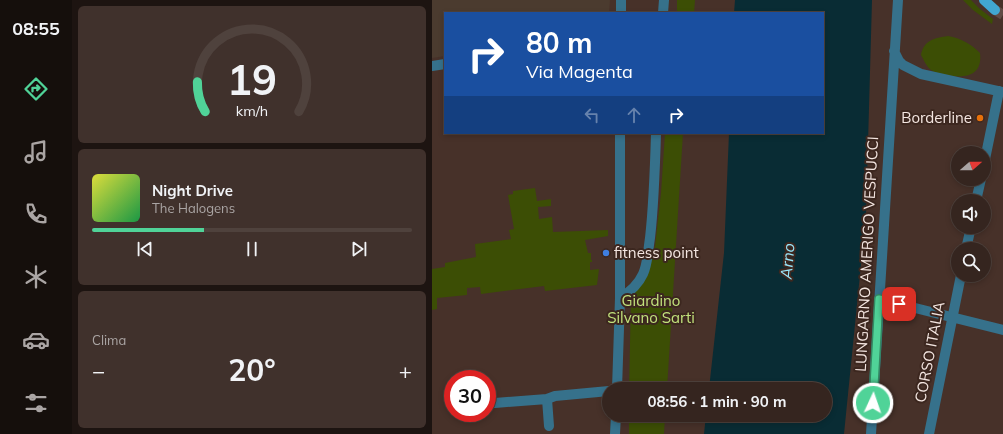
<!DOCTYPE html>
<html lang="it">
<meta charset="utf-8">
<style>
body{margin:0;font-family:Mulish,sans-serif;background:#40312c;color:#f1f3f6;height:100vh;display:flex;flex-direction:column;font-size:15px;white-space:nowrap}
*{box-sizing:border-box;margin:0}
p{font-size:13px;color:#aaa5a4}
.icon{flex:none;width:22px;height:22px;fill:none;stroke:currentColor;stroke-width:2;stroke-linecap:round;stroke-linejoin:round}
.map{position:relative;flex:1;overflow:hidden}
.panel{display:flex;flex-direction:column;gap:6px;padding:6px;background:#1d1411;width:360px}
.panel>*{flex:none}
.banner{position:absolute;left:12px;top:12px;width:380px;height:122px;border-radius:0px;box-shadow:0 2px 6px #0003,0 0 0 1px #4f423d;background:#1a4fa0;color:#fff;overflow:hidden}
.needle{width:26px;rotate:70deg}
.buttons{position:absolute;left:519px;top:146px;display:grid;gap:8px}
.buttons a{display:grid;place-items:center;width:40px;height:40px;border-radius:50%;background:#35251f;box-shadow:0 2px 6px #0003,0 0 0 1px #4f423d;font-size:20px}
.speed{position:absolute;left:12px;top:370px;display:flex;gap:8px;font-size:20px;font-weight:700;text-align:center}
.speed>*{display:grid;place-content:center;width:52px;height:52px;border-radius:50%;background:#35251f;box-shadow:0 2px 6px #0003,0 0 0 1px #4f423d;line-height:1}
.speed .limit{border:6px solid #d22;background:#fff;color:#111}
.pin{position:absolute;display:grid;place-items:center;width:34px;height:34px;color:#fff;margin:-17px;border-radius:8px;box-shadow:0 2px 6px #0006}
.me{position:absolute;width:44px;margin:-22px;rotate:3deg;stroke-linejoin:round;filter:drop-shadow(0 0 3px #0008)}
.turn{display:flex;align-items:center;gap:14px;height:84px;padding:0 16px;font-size:18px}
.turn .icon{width:52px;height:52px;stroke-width:2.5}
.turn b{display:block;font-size:28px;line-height:34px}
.lanes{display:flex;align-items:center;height:38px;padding:0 16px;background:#0003;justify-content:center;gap:20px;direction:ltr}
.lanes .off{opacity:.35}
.big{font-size:30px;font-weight:700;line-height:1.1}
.panel .tile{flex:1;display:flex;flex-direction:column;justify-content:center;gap:6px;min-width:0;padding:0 14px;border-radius:6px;background:#40312c}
.panel .dial{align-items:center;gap:0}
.dial svg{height:104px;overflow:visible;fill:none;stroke:#4f423d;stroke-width:7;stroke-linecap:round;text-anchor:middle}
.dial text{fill:#f1f3f6;stroke:none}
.song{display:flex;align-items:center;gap:12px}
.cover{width:48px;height:48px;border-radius:6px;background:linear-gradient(135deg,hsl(60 70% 55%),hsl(140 70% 35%))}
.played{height:4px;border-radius:2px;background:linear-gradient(90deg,#50d398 35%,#4f423d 35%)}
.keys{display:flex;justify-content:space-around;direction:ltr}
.heat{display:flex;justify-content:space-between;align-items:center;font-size:22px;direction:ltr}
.trip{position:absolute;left:170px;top:382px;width:230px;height:40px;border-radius:20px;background:#35251f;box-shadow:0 2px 6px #0003,0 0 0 1px #4f423d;font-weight:700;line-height:40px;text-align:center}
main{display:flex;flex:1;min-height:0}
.tab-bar{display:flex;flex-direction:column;width:72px;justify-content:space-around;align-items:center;background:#150f0c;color:#aaa5a4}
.tab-bar .icon{width:28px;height:28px}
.tab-bar .active{color:#50d398}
.tab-bar b{font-size:18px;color:#f1f3f6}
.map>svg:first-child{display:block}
.education{fill:#4b3b2f}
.green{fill:#3c4e05}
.water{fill:#092c34}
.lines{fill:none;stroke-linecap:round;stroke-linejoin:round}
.primary-tunnel{stroke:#614c45;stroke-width:10;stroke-dasharray:10 5;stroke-linecap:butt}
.street{stroke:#36718b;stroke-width:10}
.primary{stroke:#41a7d1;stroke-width:10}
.route-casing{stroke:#348963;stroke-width:10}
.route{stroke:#50d398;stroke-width:7}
.food-dot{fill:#e8710a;stroke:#3c271f;stroke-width:1.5}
.shop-dot{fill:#3f7fe0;stroke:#3c271f;stroke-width:1.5}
.labels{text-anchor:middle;stroke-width:4;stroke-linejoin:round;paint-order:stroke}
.poi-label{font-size:15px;fill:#f4e6e1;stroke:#3c271f;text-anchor:end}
.street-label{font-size:15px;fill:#f4e6e1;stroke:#3c271f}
.park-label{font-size:15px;fill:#c2e27c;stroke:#3c271f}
.water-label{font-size:16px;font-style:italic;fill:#97e4f8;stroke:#3c271f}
</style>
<main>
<nav class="tab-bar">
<b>08:55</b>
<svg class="icon active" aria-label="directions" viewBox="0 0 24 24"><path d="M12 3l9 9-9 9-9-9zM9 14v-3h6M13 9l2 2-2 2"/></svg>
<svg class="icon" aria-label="music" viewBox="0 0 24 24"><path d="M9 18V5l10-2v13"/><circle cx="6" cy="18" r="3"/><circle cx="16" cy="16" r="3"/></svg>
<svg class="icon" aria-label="phone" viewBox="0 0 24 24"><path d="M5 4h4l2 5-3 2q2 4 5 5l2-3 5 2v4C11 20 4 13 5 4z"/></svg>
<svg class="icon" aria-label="climate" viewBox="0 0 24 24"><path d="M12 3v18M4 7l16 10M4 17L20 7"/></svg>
<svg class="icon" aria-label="car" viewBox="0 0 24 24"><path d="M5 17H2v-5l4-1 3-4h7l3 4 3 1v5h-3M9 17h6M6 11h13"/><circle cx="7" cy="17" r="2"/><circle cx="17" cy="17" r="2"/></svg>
<svg class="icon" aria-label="filters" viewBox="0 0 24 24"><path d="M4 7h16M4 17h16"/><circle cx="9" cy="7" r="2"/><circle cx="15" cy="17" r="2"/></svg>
</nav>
<section class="panel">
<div class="tile dial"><svg viewBox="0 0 100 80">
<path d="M14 69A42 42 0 1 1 86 69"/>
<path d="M14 69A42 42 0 0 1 8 46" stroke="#50d398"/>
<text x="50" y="56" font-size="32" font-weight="700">19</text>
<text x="50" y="72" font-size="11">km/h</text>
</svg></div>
<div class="tile">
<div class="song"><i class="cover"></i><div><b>Night Drive</b><p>The Halogens</p></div></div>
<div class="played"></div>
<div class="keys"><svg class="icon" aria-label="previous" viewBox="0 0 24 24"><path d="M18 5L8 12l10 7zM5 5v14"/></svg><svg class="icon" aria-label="pause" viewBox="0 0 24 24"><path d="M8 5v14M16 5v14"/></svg><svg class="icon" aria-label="next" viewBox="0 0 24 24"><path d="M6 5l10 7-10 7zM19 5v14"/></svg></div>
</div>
<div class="tile"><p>Clima</p>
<div class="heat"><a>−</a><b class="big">20°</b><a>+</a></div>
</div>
</section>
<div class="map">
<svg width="571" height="434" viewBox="0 0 571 434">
<rect width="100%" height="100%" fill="#473129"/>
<!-- education -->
<path class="education" d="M0 0H178L177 13H13V56L0 58Z"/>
<!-- green -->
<path class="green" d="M245 0H263L262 13H245Z
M531 0H539L548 9 561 19 560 24 541 10Z
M516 36C529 38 539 44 548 53 551 78 530 79 511 74 507 73 503 73 499 70 494 66 492 60 489 55 492 40 502 38 516 36Z
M233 133H251L235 389H197L199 298 218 266 223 246 229 193Z
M103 188 105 201 119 199V206L106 207 107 219 120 217 121 232 176 230V236L153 240 156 253H159V260H160V262H158V270L167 269 165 285 113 291 112 286 49 294 48 287 35 288V295L5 298V309L0 310V269L13 267V263L44 257 43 244 79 239 77 230 82 229 76 195 81 194V191Z
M197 415H233L232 434H197Z"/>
<!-- water -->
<path class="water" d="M303 0H440L434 215 412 434H272L274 415H393V389H277L292 253 297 133H391V13H302Z"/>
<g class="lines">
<!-- primary-tunnel -->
<path class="primary-tunnel" d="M563 10 571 15"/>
<!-- street -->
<path class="street" d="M189 13V0
M231 13 232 0
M462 51 467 61 471 65 489 74 571 92
M0 66 13 64
M552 164 567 91
M544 201 549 179
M534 249 539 227
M188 298C198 292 206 285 211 274 216 263 216 250 218 238 222 203 223 168 224 133
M447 299 571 330
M185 389 188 298V133
M115 399 117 426
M63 403 115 399 123 396 177 391
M183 434 184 415
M439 434 466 0
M497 434 529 275"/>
<!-- primary -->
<path class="primary" d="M552 0 563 10"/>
</g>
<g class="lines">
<!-- route casing -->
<g class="route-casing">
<path id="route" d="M441 403 447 299 467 304"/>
</g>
<!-- route -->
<use href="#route" class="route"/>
</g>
<!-- markers -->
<circle class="food-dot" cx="548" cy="118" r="4"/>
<circle class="shop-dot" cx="174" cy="253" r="4"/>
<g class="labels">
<!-- poi labels -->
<g class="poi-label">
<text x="540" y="123">Borderline</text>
<text x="182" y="258" text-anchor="start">fitness point</text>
</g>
<!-- street labels -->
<g class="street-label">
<text transform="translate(435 254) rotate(-87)" y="5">LUNGARNO AMERIGO VESPUCCI</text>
<text transform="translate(498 352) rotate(-79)" y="5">CORSO ITALIA</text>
</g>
<!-- park labels -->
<g class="park-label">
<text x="219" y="306">Giardino<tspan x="219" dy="17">Silvano Sarti</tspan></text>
</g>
<!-- water labels -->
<g class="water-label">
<text transform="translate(355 261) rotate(-85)" y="6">Arno</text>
</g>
</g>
</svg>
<div class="buttons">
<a><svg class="needle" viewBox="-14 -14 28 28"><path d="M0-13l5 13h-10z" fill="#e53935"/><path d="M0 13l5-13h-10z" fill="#aaa5a4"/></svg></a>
<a><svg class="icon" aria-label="sound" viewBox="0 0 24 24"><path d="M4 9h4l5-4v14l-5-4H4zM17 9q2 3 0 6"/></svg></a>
<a><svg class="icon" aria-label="search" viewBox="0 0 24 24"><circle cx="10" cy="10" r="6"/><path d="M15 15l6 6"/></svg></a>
</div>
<div class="speed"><div class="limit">30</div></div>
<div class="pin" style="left:467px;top:304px;background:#d93025"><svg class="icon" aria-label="arrive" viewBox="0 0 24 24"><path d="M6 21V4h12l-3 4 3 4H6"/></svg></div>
<svg class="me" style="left:441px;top:403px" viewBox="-20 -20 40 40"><circle r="17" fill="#50d398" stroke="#fff" stroke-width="3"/><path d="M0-11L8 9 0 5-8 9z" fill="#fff"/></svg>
<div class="trip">08:56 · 1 min · 90 m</div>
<div class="banner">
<div class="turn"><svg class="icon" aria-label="right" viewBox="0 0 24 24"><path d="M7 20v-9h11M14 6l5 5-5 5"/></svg><div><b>80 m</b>Via Magenta</div></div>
<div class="lanes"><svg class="icon off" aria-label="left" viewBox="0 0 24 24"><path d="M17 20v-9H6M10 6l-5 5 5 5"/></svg><svg class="icon off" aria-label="ahead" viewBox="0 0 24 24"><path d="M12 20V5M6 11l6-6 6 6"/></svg><svg class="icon" aria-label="right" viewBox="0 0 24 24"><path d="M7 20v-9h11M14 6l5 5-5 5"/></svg></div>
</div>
</div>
</main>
